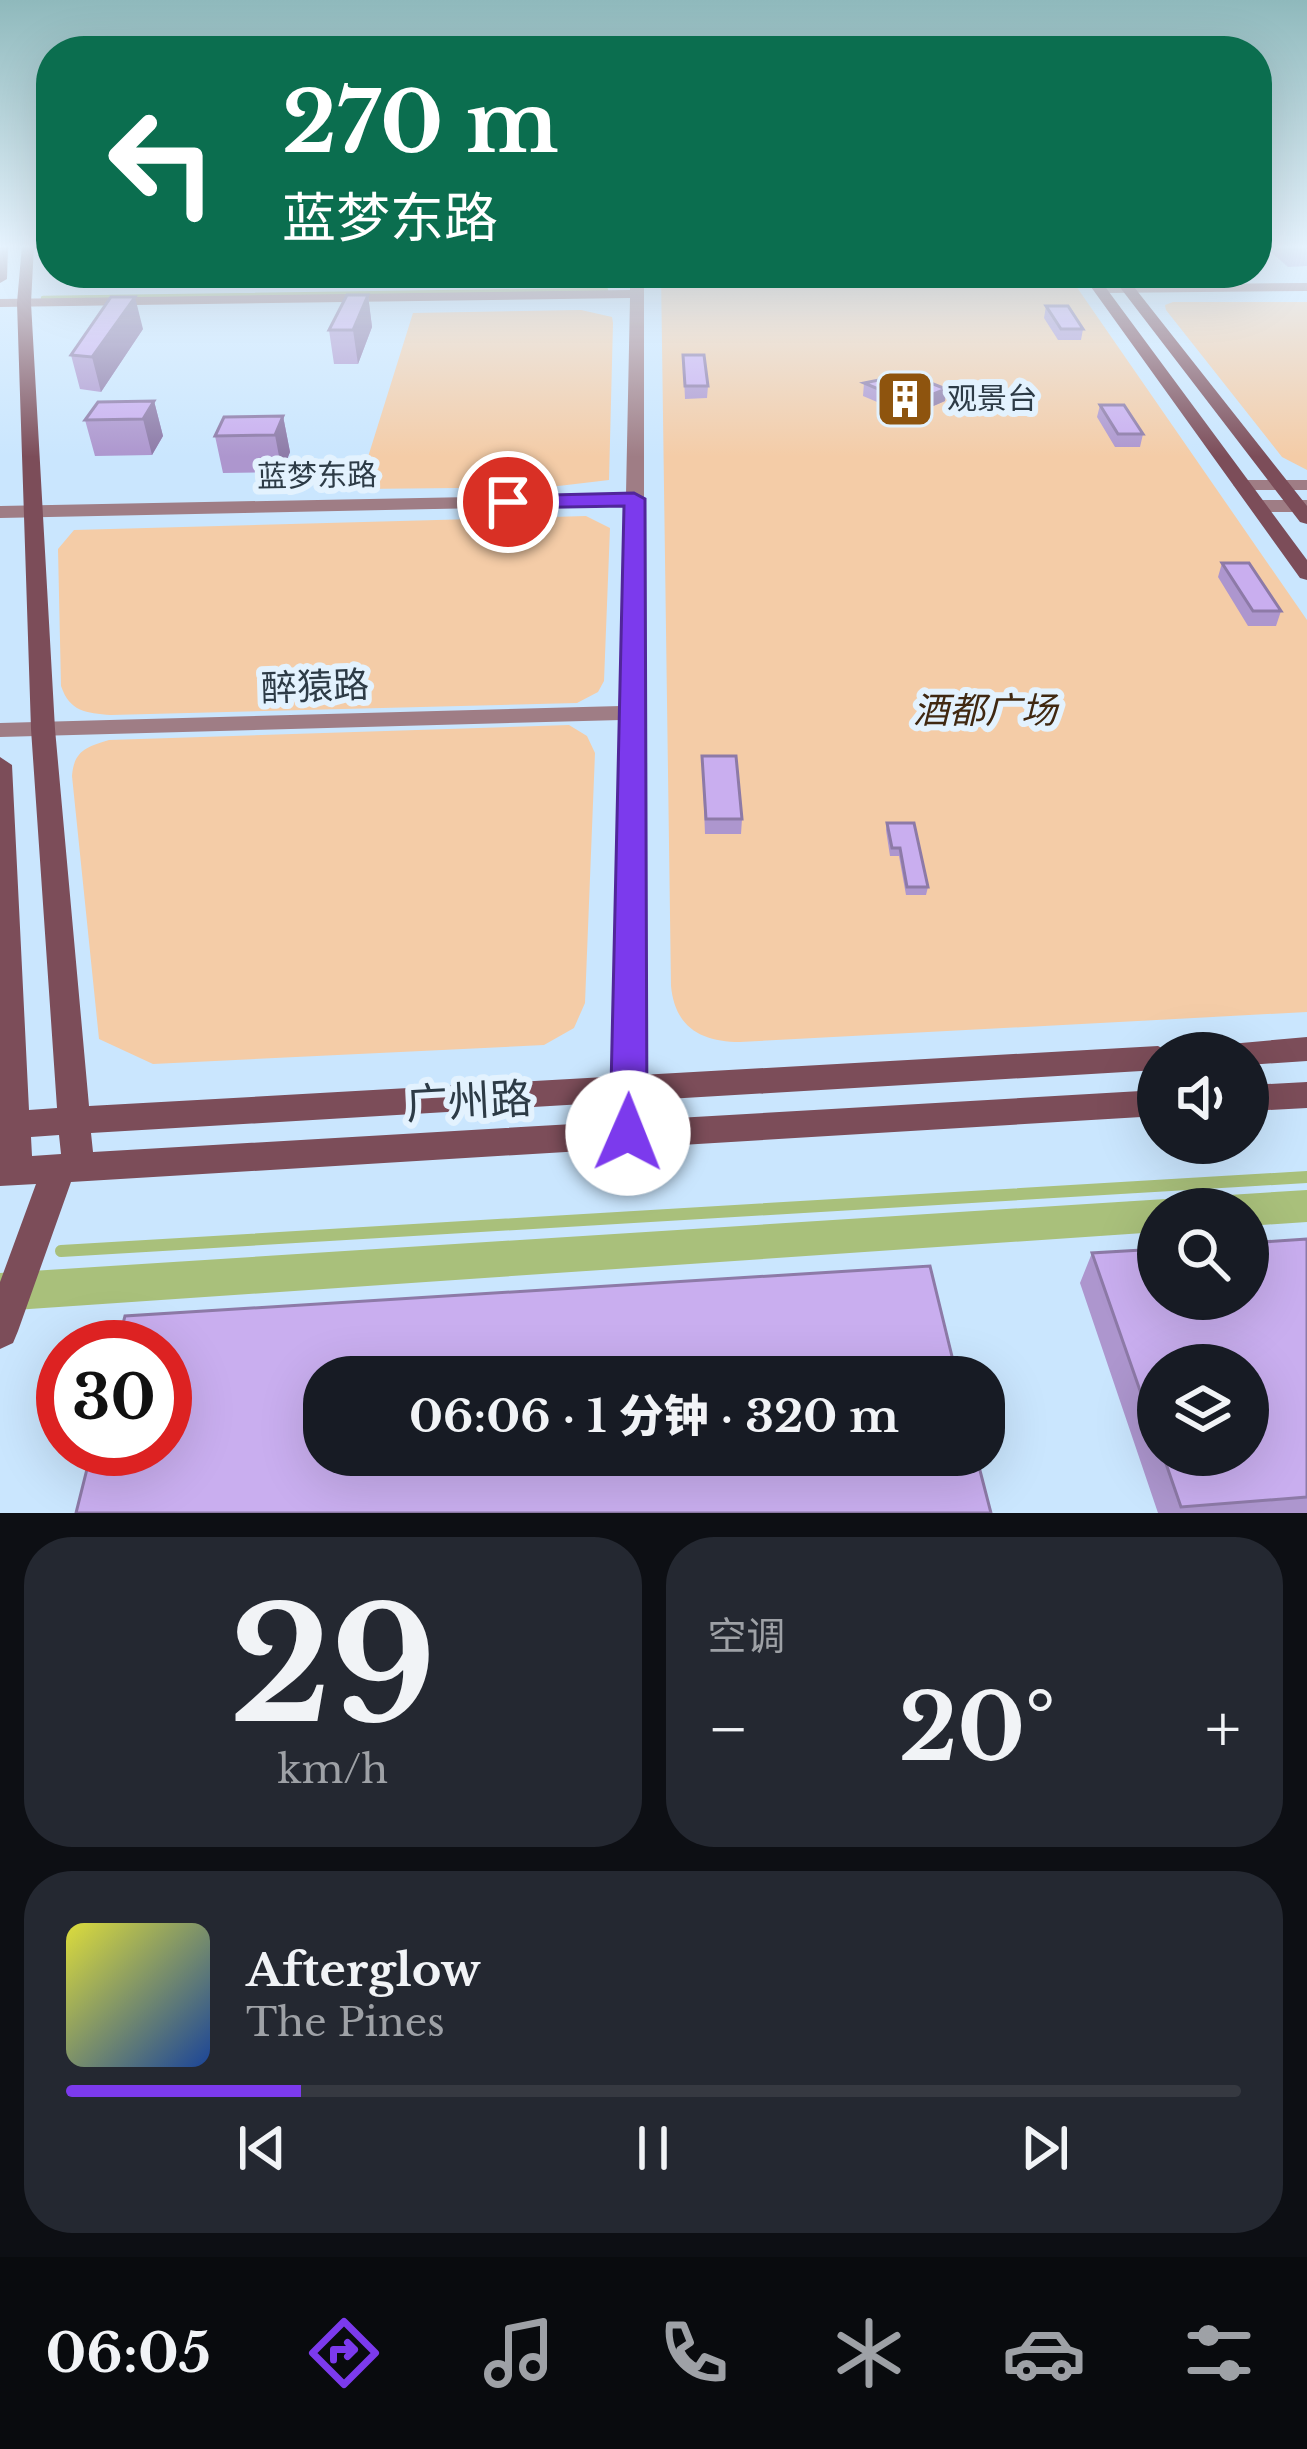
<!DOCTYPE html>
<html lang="zh">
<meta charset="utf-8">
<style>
body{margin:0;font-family:"Libre Baskerville","Noto Sans SC",serif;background:#242831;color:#f1f3f6;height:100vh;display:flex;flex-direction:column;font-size:45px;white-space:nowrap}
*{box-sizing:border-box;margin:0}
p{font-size:39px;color:#9ea1a6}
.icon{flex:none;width:66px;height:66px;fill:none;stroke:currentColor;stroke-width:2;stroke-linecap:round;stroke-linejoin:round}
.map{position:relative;height:1513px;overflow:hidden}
.drawer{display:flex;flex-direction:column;gap:24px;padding:24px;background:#0d0f14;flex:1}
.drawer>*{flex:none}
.banner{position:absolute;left:36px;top:36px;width:1236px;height:252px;border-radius:48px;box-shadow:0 12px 48px #0002;background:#0b6e4f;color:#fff;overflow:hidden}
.fabs{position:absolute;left:1137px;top:1032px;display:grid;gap:24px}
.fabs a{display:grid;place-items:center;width:132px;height:132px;border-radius:50%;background:#171b24;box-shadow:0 12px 48px #0002;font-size:60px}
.speed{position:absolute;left:36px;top:1320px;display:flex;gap:24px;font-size:60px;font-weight:700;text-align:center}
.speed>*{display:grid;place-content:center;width:156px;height:156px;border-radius:50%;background:#171b24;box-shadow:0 12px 48px #0002;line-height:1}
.speed .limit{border:18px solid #d22;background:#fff;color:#111}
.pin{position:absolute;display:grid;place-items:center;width:102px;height:102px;color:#fff;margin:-51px;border:6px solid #fff;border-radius:50%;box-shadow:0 3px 12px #0007}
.me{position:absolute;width:132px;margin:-66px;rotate:1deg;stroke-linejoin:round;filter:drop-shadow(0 0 9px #0008)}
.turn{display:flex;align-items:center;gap:42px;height:252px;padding:0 48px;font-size:54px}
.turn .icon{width:156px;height:156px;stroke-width:2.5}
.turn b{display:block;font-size:84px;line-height:102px}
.big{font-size:90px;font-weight:800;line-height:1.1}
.drawer .card{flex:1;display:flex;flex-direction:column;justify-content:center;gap:18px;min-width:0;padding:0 42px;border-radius:48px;background:#242831}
.drawer .dial{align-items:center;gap:0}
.dial b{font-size:156px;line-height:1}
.song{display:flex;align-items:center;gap:36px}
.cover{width:144px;height:144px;border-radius:18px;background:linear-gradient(135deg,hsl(60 70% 55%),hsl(220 70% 35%))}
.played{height:12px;border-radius:6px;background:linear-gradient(90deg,#7c3aed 20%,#363941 20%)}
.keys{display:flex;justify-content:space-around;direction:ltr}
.heat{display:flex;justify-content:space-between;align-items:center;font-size:66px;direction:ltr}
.drawer .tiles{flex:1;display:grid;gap:24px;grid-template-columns:1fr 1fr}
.card:last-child{grid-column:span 2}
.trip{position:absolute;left:303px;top:1356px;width:702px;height:120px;border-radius:48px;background:#171b24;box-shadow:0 12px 48px #0002;font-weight:800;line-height:120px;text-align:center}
.dock{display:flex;height:192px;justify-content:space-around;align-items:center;background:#090b0e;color:#9ea1a6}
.dock .icon{width:84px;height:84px}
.dock .selected{color:#7c3aed}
.dock b{font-size:54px;color:#f1f3f6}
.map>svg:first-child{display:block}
.green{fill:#f4cca7}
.water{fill:#a9c07b}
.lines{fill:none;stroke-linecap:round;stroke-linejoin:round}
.stream-far1{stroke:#a9c07b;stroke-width:4.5}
.stream{stroke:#a9c07b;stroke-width:12}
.street{fill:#9f7d85;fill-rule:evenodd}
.secondary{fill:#7c4d59;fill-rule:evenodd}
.wall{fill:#ad96ce;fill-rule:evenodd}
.shaded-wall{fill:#8d7aa7}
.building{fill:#c9aeef;stroke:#8d7aa7;stroke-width:3}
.route{fill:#7c3aed;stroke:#51269a;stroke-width:3}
.labels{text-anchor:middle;stroke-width:12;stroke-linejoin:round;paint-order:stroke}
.far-poi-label{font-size:30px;fill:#2d3b46;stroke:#e3f2fe;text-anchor:start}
.far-street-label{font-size:30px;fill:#2d3b46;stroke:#e3f2fe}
.street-label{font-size:36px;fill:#2d3b46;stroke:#e3f2fe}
.park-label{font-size:36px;font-style:italic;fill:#402811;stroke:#e3f2fe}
.near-street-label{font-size:42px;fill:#2d3b46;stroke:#e3f2fe}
</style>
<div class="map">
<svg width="1307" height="1513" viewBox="0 0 1307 1513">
<rect width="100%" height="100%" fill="#cae6fe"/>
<!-- green -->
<path class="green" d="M661 273H1067L1307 620V1012L740 1042C702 1042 675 1028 671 986Z
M1173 302H1307V470L1282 457 1166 310 1165 305Z
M581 310 612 317 613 323 609 480 550 487 358 489 413 313Z
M586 516 610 528 604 681 598 692 577 703 111 715C86 713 70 712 61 686L58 549 74 530Z
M569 725 587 736 595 753 585 1003 574 1028 544 1045 153 1064 99 1039 72 776C74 750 87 747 109 740Z"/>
<!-- water -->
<path class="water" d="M1307 1190V1222L1248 1226V1209H1158V1232L0 1311V1273Z"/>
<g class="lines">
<!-- stream-far1 -->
<path class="stream-far1" d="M43 298 606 290"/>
<!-- stream -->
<path class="stream" d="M61 1251 1307 1177"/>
<!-- street -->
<path class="street" d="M630 273H644V1133L639 1143 628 1147 617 1143 612 1133 621 720 0 737V723L621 706 625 505 0 518V506L626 494 630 298 0 307V299L630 290Z
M1307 283V291L1100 293 1093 289 1100 285Z
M1307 480V490H1242L1233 485 1242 480Z
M1307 500V512H1258L1249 506 1258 500Z"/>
<!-- secondary -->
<path class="secondary" d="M0 245H8L7 279 0 283Z
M22 245H34L31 303 55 729 89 1106 1158 1046 1171 1053H1158V1070L91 1133 93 1152 1158 1090V1116L71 1182 18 1331 13 1343 0 1349V1282L36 1184 0 1186V757L12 765 29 1110 57 1108 31 729 17 303ZM59 1135 61 1154 32 1156 31 1137Z
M1081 273H1095L1307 560V580L1300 578Z
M1109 273H1123L1307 506V524L1300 522Z
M1307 1037V1061L1248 1065V1053H1226L1230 1044Z
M1307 1082V1108L1248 1111V1085Z"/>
</g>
<!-- wall -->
<path class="wall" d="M1263 245H1307V266L1288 267Z
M262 273H385L382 283 264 284Z
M476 273H557L476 274Z
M368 295 372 327 358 364H334L329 330Z
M1046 306 1083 329 1081 340H1058L1044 318Z
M143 329 101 392 80 389 71 355Z
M683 355 708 386 707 398 685 399Z
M864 383 946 389 945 401 924 410H896L863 396Z
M154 401 163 436 152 455 95 456 85 420Z
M1100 405 1143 434 1140 447H1115L1097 417Z
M283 416 290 452 282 472 223 473 215 436Z
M1222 563 1281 611 1276 626H1248L1218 577Z
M702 756 742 819 741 834H705Z
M887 823 928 887 926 895H906L899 856H890L886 830Z
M1307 1239V1513H1158L1080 1283 1092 1253ZM1158 1365 1248 1455H1158Z"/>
<!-- shaded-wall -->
<path class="shaded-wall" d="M368 295 372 327 358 364 353 330Z
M135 297 143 329 101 392 92 357Z
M946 389 945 401 924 410 926 397Z
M154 401 163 436 152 455 143 419Z
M283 416 290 452 282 472 275 435Z"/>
<!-- building -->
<path class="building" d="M347 295H368L353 330H329Z
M111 297H135L92 357 71 355Z
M1046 306H1068L1083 329H1061Z
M683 355H704L708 386H685Z
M908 374 946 389 926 397H897L864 383Z
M154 401 143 419 85 420 98 402Z
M1100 405H1124L1143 434H1118Z
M283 416 275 435 215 436 224 417Z
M1222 563H1249L1281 611H1253Z
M702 756H736L742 819H706Z
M887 823H914L928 887H907L900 848H892Z
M1307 1239V1497L1181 1507 1163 1455H1248V1365H1158V1442L1092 1253 1158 1249V1299H1248V1243Z
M930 1266 957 1377H324V1455H976L991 1513H76L92 1449H165V1347H117L125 1316Z"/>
<!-- sky -->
<linearGradient id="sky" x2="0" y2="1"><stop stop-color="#8fb9bc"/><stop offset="0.54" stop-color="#e7f4ff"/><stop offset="1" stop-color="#e7f4ff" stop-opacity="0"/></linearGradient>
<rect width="1307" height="457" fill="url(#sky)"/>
<!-- route -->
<path class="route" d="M634 493 645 499 647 1133 641 1144 628 1149 615 1144 610 1133 624 506 508 508 497 502 508 496Z"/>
<!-- icons -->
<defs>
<g id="building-square" transform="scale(3)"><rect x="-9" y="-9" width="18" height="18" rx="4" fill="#8e540e" stroke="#e3f2fe"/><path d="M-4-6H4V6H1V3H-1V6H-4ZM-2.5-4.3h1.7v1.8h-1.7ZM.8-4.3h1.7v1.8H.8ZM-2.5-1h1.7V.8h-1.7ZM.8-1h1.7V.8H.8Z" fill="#fff"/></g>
</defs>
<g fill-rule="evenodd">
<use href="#building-square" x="905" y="399"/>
</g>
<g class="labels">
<!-- far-poi labels -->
<g class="far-poi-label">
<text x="947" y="409">观景台</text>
</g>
<!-- far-street labels -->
<g class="far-street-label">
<text transform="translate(317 476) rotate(-1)" y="10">蓝梦东路</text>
</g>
<!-- street labels -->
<g class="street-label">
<text transform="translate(315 686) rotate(-2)" y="13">醉猿路</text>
</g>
<!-- park labels -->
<g class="park-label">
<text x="985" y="723">酒都广场</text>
</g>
<!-- near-street labels -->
<g class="near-street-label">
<text transform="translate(469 1101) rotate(-3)" y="15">广州路</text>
</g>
</g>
</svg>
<div class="fabs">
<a><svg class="icon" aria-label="sound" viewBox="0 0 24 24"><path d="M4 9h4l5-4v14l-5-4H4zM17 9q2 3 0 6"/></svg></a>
<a><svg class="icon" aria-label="search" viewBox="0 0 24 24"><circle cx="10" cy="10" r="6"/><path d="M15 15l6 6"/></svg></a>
<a><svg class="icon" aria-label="layers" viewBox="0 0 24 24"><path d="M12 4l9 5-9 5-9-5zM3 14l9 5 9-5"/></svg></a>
</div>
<div class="speed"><div class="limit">30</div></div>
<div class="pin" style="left:508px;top:502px;background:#d93025"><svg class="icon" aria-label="arrive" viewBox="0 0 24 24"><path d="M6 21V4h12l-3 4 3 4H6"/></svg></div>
<svg class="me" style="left:628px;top:1133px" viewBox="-20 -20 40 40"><circle r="19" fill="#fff"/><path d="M0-13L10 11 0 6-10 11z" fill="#7c3aed"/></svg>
<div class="trip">06:06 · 1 分钟 · 320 m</div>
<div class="banner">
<div class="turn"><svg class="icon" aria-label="left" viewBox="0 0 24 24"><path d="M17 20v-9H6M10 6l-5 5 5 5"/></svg><div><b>270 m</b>蓝梦东路</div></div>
</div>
</div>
<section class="drawer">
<div class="tiles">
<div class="card dial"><b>29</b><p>km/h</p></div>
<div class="card"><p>空调</p>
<div class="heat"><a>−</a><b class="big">20°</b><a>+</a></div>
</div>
<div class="card">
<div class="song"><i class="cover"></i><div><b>Afterglow</b><p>The Pines</p></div></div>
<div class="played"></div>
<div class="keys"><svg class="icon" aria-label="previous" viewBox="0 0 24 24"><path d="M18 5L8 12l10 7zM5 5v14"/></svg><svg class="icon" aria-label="pause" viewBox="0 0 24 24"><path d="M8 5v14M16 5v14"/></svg><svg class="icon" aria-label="next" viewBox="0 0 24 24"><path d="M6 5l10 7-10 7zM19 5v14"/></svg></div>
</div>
</div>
</section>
<nav class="dock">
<b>06:05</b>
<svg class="icon selected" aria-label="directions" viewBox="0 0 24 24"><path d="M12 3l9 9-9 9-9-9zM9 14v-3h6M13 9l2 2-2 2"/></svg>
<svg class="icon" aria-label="music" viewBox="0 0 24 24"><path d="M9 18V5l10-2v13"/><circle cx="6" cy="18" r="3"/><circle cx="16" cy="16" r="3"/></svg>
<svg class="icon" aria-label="phone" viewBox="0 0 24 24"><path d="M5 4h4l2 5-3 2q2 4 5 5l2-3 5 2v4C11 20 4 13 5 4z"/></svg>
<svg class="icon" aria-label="climate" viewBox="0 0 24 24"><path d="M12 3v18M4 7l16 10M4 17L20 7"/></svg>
<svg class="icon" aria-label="car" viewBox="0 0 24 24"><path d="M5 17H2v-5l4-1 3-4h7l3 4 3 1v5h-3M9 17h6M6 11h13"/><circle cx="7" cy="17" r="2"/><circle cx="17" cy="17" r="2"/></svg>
<svg class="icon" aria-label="filters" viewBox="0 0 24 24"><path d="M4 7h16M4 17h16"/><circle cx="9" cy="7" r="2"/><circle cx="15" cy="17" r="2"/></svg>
</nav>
